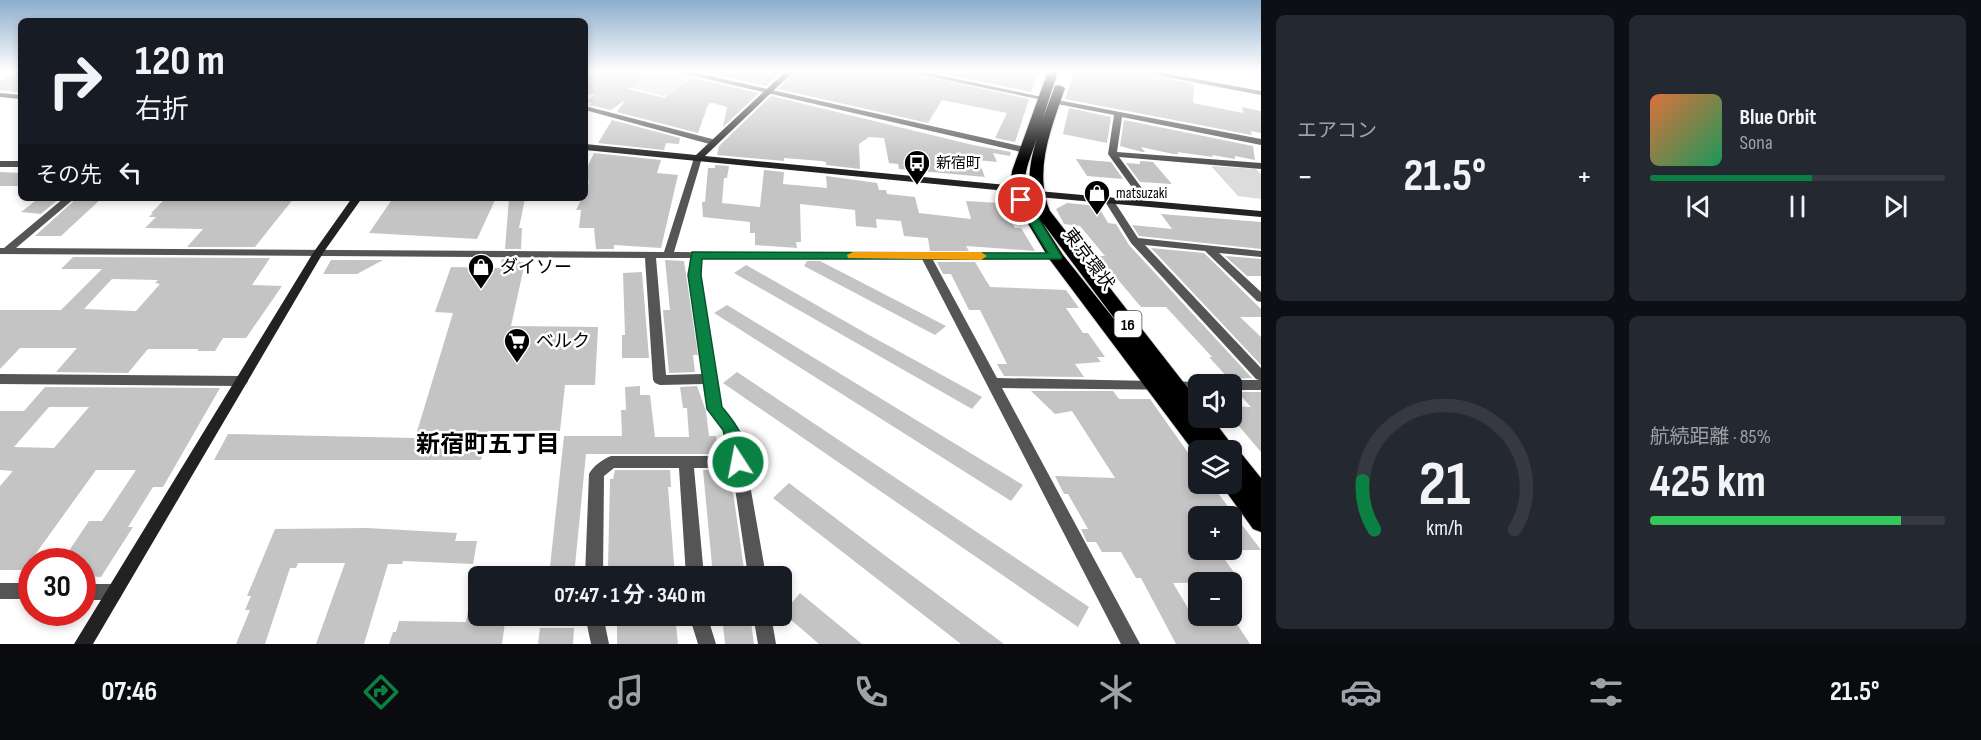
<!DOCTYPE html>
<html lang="ja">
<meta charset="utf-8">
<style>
body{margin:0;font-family:"Sofia Sans Condensed","Noto Sans JP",sans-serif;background:#242831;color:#f1f3f6;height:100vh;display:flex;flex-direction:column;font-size:22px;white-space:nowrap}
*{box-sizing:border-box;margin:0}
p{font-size:20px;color:#9ea1a6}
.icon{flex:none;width:33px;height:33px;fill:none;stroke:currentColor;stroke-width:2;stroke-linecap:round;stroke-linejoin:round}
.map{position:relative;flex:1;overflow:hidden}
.sheet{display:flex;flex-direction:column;gap:15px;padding:15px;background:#0d0f14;width:720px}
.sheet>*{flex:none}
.guide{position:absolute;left:18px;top:18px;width:570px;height:183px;border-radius:9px;box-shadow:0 3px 9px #0003;background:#171b24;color:#f1f3f6;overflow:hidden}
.fabs{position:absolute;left:1188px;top:374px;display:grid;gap:12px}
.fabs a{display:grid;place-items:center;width:54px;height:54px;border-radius:9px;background:#171b24;box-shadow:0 3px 9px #0003;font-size:30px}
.speed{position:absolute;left:18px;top:548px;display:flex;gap:12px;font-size:30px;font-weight:700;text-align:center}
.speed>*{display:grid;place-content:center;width:78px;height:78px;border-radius:50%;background:#171b24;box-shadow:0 3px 9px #0003;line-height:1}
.speed .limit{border:9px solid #d22;background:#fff;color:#111}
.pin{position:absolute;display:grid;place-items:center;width:51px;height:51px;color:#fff;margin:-26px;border:3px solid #fff;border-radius:50%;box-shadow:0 2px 6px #0007}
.me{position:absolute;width:66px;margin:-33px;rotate:349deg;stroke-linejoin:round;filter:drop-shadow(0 0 4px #0008)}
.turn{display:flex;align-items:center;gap:21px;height:126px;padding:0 18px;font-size:27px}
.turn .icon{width:78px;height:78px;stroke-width:2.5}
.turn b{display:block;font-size:42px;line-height:51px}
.then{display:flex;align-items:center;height:57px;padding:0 18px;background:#0003;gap:12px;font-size:22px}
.big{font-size:45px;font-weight:700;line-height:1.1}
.sheet .widget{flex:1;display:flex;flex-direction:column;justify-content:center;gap:9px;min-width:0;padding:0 21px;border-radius:9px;background:#242831}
.sheet .dial{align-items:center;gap:0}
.dial svg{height:156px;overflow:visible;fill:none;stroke:#363941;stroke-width:7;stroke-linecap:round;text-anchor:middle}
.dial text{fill:#f1f3f6;stroke:none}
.song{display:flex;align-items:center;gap:18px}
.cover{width:72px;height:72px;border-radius:9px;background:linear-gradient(135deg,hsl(20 70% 55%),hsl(150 70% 35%))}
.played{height:6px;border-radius:3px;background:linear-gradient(90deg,#0b8043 55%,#363941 55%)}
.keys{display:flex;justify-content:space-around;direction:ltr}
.heat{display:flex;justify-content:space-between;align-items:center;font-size:33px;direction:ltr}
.charge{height:9px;border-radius:4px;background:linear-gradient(90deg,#34c759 85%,#363941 0)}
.sheet .tiles{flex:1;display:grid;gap:15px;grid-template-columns:repeat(2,1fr)}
.trip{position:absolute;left:468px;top:566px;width:324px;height:60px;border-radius:9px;background:#171b24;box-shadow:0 3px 9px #0003;font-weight:700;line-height:60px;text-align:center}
.tabs{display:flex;height:96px;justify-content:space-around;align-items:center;background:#090b0e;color:#9ea1a6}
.tabs .icon{width:42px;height:42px}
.tabs .on{color:#0b8043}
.tabs b{font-size:27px;color:#f1f3f6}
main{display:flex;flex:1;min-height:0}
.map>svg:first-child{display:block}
.green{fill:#dcdcdc}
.building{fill:#c4c4c4;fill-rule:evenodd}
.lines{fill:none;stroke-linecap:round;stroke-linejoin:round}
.highway-casing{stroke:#dbdbdb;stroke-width:2}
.street{fill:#555;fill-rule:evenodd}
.secondary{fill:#222;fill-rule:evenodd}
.highway{fill:#000;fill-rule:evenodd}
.route{fill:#0b8043;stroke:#07532c;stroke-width:1.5}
.slow{fill:#f59e0b}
.labels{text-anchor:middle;stroke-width:5;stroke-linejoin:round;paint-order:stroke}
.far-poi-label{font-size:15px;fill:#000;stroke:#fff;text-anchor:start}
.shield{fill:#fff;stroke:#4c4c4c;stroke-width:1.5}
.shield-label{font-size:16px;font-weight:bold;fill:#000}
.street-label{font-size:18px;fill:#000;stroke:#fff}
.poi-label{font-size:18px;fill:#000;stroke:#fff;text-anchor:start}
.near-neighbourhood-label{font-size:24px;font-weight:bold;fill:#000;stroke:#fff}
</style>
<main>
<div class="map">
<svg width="1261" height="644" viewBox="0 0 1261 644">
<rect width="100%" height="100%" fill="#fff"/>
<!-- green -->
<path class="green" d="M652 71H668L692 77 684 83 709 89 717 83 731 86 706 107 628 87Z
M1211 166 1256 169 1261 174V199L1238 196Z"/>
<!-- building -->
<path class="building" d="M21 71V92L0 90V81Z
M595 71H651L628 89 665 98 692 78 759 93 723 127 727 107 709 102 698 133 617 112 625 100 611 110 589 105 592 103 587 101 595 95 585 93V77Z
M700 71H782L766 86Z
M796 71H901L1029 99 1015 142 995 138 1007 113 942 100 928 123 778 89Z
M932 71H1038L1031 92Z
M1075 71H1133L1194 84 1193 103 1243 113 1242 107 1261 111V133L1251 131 1252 135 1065 99Z
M771 96 973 145 1011 152 1010 156 993 153 997 162 978 160 985 177 899 169 898 164 889 163 884 138 869 137 859 144 860 169 826 165V162L821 161 784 158V161L717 155 719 146Z
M1069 108 1111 117 1107 143 1063 134Z
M612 120 680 138 679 144 666 143 664 150 598 143Z
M1124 120 1253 146 1255 160 1235 156V159L1212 155 1213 157 1177 152 1179 154H1173L1141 147 1145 152H1142L1120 146Z
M594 153 661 160 657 173 678 175 661 248 614 245V249H596L594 228H579L581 210H576L582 198H585V191L589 182 585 180V172Z
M1076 159 1111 162 1123 179 1087 176Z
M1140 161 1153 162 1172 184 1140 182 1126 163 1140 164Z
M715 165 729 166 727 178H724L722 203 760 207 764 170 784 172 783 184 827 188 826 176 877 183 879 190H886L887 194 915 197 919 213 971 219 966 201 999 203 1015 228H1021L1035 251 966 246 969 251H930L928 238 904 236 901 221 876 219 877 228 856 226 855 210 800 204 801 242H796L797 248 755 245V233H750V222L703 217 702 202H705L708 168H715Z
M0 172 21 173V186H0Z
M39 198H60L41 214 21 212Z
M77 198H102L61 236H35Z
M166 198H294L255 247H187L203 229 145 228 156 217H149L153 213H151Z
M393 198H496L477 239 369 233Z
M509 198H525L519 228H522L521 249H505Z
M1067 203 1098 206 1108 223 1116 224 1129 245 1252 378 1229 379 1209 357H1212L1166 307H1141L1098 256H1105L1080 226 1064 224 1056 209Z
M1161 214 1261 222V249L1139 236 1132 225 1172 229Z
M1151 248 1204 253 1261 309V317H1240L1261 337V365Z
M1225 256 1261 259V276H1247Z
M73 257 270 258 252 285 282 286 246 338H223L215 351H197L199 349H148L128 373 56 372 77 348H20L0 369V310H61L102 269H61ZM112 279 158 280 155 283 160 284 136 311 84 309Z
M502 259H520V262H525L511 326 598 327 595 385H565L560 431H488L481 460H214L228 434 415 438 453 313 435 312 451 267 500 268Z
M331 260H383L357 274H323Z
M665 260 684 261 698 355H693L695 372 669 373 663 310H670Z
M807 261H820L946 326 935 335 804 266Z
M937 262H975L990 287 1066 290 1079 308H1066L1083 333H1088L1105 357H1097L1101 362 1075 364 1084 377 1004 376 997 364H1007L980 310H969L951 274H943Z
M746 265 869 335 982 397 972 409 734 273Z
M642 272 649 358H622V335H625L623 273Z
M727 305 862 387 1023 485 1011 501 714 313Z
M737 372 1089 607 1078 627 723 383Z
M640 386V395H650L655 437H689L687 408H683L680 387 697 386 706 411 709 436H716L718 454H586L574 576H549L564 436H622L621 410H626L625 387Z
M45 387 220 388 163 487H153L128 527H133L101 577 82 576V561H62L89 521H102L136 470H96L24 570H0V486L13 471 0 470V411H24ZM49 407H89L54 448 14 447Z
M1031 391H1113L1119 399H1150L1198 467V484H1211L1261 550H1232V516H1198V549H1217L1241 582 1173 583 1192 615H1231L1250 644H1176L1141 578H1136L1121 552H1102L1096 542H1087L1081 529H1088L1068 494H1064L1055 476 1115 478 1072 411 1055 414Z
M1241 392H1261V452L1232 418V406L1251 407 1239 394H1243Z
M615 470H670L671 487H668L675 576H620V568H608L610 479H613Z
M703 470H719L720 474H724L725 479H727L728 485H732L745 576H713Z
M789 483 883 554 1004 644H961L773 498Z
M367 528 457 533 455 541H477L473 564 403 561 402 564H388L364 644H316L345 563H298L296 568H290L265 644H236L250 610H245L251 596H247L275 529Z
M472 589 478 590V615H506L502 644H389L393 632H396L399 621 466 622Z
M800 593 862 644H819L783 613Z
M617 615H675L678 644H617Z
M722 615H750L754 644H725Z
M540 628H574L573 644H538Z"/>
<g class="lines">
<!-- highway casing -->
<g class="highway-casing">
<path id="highway" d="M1048 71H1058L1043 118 1055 86 1059 85 1065 88C1052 127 1033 170 1050 211L1198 401V417H1211L1236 450 1240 452 1261 478V532L1253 529 1220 483H1232V450H1198L1197 456 1050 260 1015 202 1010 189 1012 171ZM1037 138C1029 163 1025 190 1037 214 1017 183 1026 171 1037 138ZM1042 222 1126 334 1063 255Z"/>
</g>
<!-- street -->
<path class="street" d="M673 71H688L1025 147 1029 150 1025 153Z
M903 71H919L1047 98 1043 100Z
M1135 71H1153L1261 91V95Z
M1052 99 1261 139V145L1122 117 1117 152 1261 163V169L1119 157 1147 195 1145 197H1139L1108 154 1114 115 1052 103Z
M585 106 716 140 717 142 713 145 585 110Z
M698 155 702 158 674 252 1056 254 1061 257 1060 259 933 260 997 378 1203 382 1204 384H1198V390L1002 388 1140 644H1121L922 259 701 258V275L721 407 735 423 742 439 766 576H748L732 468H694L704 576H686L679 468H614L604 476 603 576H585L589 474C593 466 603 459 611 456H730L724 430 707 409 704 384 660 385 655 383 653 380 645 258 0 254V248H4L64 198H75L16 248 664 252 694 158ZM656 258H690L689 275 703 374 666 375Z
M0 161H21V167H0Z
M1109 197 1112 198 1138 238 1261 251V257L1219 253 1261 292V302L1257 301 1205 251 1145 245 1261 368V390H1232V384H1226L1232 380H1259L1256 379 1131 243 1104 200Z
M0 374 241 376 246 378 248 381 246 384 241 386 0 384Z
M0 583H32V599H0Z
M82 584H114L120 586 123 592 120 598 114 600H82Z
M585 615H603L609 644H591Z
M689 615H707L716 644H698Z
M753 615H771L776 644H758Z"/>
<!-- secondary -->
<path class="secondary" d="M786 71H794L705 156 1017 186 1038 191 1261 211V217L1038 197 1017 192 585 150V144L696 155Z
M0 93 21 95V99L0 97Z
M352 198H362L323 253 93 644H74L313 253Z"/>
<!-- highway -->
<use href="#highway" class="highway"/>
</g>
<!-- sky -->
<linearGradient id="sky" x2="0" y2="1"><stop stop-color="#8cadcc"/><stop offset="0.44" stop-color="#fff"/><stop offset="1" stop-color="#fff" stop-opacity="0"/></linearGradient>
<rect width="1261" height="162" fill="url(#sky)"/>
<!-- route -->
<path class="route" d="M1021 197 1027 200 1062 257 1061 259H702L701 275 722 407C734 421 754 447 744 466L738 468 732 466 723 430 707 409 688 275 692 252 1048 253 1016 200Z"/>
<!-- slow -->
<path class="slow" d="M853 252H981L987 256 981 260 848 258 847 255Z"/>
<!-- icons -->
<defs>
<g id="bus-pin" transform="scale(1.35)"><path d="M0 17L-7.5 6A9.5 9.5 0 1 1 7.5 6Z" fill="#000" stroke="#fff"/><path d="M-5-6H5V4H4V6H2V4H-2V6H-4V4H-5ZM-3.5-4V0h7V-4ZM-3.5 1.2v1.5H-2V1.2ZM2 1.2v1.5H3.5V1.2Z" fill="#fff"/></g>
<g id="shop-pin" transform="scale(1.35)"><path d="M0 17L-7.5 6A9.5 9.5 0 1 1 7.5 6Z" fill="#000" stroke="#fff"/><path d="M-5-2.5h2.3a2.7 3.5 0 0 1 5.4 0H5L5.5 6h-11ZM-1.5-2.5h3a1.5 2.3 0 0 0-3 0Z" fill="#fff"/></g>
<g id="supermarket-pin" transform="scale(1.35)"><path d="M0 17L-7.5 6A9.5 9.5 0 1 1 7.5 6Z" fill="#000" stroke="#fff"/><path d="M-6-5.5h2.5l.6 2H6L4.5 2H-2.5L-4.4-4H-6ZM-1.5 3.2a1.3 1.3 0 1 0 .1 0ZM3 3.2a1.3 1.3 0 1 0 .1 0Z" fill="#fff"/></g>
</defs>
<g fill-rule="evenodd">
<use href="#bus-pin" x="917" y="163"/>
<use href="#shop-pin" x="1097" y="193"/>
<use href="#shop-pin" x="481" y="267"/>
<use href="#supermarket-pin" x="517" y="341"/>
</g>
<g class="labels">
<!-- far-poi labels -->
<g class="far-poi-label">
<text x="936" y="168">新宿町</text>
<text x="1116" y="198">matsuzaki</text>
</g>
<!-- shield labels -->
<rect class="shield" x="1114.5" y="311" width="27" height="26" rx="4.5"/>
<g class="shield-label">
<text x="1128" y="330">16</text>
</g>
<!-- street labels -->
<g class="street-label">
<text transform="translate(1089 259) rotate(53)" y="6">東京環状</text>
</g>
<!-- poi labels -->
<g class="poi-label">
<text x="500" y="273">ダイソー</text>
<text x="536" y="347">ベルク</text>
</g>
<!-- near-neighbourhood labels -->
<g class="near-neighbourhood-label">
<text x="488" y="452">新宿町五丁目</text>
</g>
</g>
</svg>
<div class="fabs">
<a><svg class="icon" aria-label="sound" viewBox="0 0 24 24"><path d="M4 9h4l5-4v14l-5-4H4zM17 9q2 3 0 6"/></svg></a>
<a><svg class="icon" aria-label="layers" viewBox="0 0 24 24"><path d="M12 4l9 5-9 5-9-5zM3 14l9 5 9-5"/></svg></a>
<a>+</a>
<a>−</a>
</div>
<div class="speed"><div class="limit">30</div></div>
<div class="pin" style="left:1021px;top:200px;background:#d93025"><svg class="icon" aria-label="arrive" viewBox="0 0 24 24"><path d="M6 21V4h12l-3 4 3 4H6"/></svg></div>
<svg class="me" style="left:738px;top:462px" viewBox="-20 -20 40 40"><circle r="17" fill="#0b8043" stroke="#fff" stroke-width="3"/><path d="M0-11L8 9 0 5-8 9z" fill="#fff"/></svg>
<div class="trip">07:47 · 1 分 · 340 m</div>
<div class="guide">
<div class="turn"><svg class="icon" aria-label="right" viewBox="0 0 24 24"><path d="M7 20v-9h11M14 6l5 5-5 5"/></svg><div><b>120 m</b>右折</div></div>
<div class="then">その先<svg class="icon" aria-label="left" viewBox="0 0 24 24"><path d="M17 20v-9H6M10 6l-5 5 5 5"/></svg></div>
</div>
</div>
<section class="sheet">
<div class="tiles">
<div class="widget"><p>エアコン</p>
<div class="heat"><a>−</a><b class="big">21.5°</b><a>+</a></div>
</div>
<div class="widget">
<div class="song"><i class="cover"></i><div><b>Blue Orbit</b><p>Sona</p></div></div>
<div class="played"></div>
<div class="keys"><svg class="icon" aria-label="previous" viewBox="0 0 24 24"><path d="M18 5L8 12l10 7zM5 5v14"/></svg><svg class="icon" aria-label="pause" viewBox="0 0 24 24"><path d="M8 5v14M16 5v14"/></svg><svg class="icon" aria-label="next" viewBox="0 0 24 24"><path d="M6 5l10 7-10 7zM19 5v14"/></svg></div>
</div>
<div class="widget dial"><svg viewBox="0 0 100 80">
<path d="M14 69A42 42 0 1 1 86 69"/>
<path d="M14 69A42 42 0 0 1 8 44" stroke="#0b8043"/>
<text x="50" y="56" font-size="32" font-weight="700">21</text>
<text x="50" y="72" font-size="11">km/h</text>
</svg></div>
<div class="widget"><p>航続距離 · 85%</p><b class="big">425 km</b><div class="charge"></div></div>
</div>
</section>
</main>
<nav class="tabs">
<b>07:46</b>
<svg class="icon on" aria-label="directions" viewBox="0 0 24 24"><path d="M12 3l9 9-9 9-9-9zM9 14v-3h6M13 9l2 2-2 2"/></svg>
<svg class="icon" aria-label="music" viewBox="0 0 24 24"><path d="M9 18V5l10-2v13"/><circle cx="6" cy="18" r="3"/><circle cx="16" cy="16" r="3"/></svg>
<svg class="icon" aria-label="phone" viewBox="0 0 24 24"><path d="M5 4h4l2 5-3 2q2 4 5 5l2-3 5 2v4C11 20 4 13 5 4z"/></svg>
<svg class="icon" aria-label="climate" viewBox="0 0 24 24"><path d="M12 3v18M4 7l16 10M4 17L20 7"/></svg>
<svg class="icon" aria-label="car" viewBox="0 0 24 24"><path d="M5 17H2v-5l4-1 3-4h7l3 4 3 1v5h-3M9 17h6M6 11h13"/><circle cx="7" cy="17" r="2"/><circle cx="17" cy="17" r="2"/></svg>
<svg class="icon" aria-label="filters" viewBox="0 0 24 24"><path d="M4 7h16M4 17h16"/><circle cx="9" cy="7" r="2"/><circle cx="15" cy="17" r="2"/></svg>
<b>21.5°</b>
</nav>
